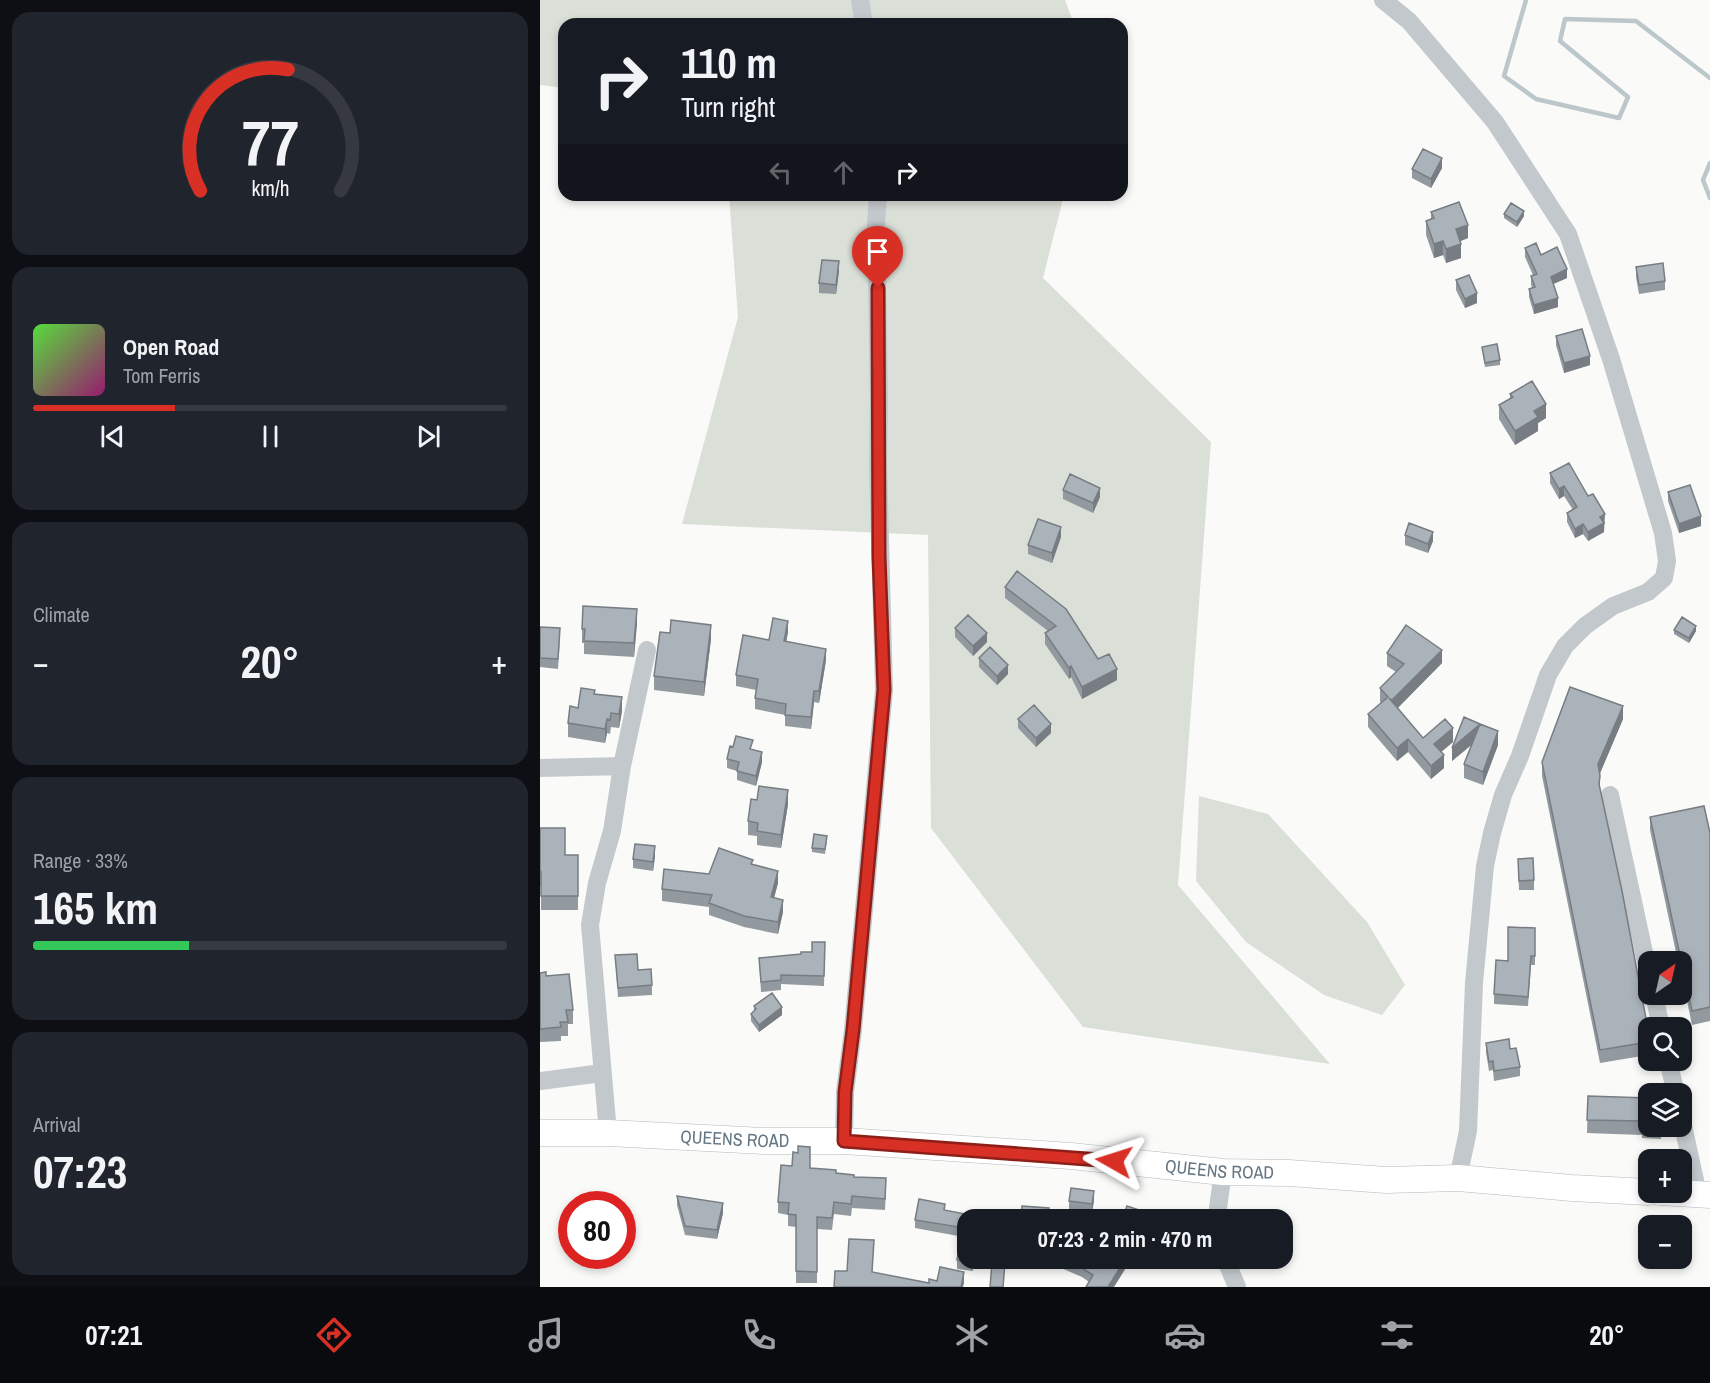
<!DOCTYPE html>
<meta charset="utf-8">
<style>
body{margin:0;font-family:"Archivo Narrow",sans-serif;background:#20242c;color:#f1f3f6;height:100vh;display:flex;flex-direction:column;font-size:22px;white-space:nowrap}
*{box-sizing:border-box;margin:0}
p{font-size:20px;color:#9ea1a6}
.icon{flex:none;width:33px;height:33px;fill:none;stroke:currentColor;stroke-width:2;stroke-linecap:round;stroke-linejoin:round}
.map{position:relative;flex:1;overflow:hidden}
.panel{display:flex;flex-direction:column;gap:12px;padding:12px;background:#0d0f14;width:540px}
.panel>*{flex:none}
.hud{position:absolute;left:18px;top:18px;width:570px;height:183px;border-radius:18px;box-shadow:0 3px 9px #0003;background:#171b24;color:#f1f3f6;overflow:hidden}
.needle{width:39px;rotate:34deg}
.controls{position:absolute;left:1098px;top:951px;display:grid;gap:12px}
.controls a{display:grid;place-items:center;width:54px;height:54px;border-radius:12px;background:#171b24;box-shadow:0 3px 9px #0003;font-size:30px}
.speed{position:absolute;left:18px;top:1191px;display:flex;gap:12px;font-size:30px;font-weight:700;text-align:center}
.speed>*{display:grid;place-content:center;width:78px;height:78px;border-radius:50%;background:#171b24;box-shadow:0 3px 9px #0003;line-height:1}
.speed .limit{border:9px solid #d22;background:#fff;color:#111}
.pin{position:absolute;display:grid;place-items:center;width:51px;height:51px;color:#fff;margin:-62px -26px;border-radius:50% 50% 50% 0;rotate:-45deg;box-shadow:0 0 6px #0007}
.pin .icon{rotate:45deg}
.me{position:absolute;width:66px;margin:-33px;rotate:276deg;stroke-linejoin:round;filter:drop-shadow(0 0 4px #0008)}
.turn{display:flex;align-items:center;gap:21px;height:126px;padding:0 24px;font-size:27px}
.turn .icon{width:78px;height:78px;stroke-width:2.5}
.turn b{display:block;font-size:42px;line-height:51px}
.lanes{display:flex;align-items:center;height:57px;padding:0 24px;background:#0003;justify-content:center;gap:30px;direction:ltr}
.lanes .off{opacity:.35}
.big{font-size:45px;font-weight:700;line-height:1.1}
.panel .tile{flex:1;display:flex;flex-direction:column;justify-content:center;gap:9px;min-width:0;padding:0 21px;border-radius:18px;background:#20242c}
.panel .dial{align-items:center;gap:0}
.dial svg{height:156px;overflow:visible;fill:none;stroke:#363941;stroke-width:7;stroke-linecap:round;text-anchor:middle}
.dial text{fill:#f1f3f6;stroke:none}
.song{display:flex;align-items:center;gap:18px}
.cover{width:72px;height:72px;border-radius:9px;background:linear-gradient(135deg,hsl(110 70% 55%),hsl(320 70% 35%))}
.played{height:6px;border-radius:3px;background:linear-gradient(90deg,#d93025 30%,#363941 30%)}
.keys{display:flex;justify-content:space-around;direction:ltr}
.heat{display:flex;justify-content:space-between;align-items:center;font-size:33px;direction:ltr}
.charge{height:9px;border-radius:4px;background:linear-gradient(90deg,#34c759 33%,#363941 0)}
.trip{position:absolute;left:417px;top:1209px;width:336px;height:60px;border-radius:18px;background:#171b24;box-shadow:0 3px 9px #0003;font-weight:700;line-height:60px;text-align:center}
.tab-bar{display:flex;height:96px;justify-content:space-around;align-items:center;background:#090b0e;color:#9ea1a6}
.tab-bar .icon{width:42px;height:42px}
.tab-bar .active{color:#d93025}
.tab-bar b{font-size:27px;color:#f1f3f6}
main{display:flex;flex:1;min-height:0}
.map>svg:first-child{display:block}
.green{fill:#dadfd7}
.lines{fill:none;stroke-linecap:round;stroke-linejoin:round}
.stream{stroke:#bbc7cb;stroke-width:4.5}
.highway-casing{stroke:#b4b9bd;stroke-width:27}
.minor{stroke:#c3c8cc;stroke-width:18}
.highway{stroke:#fff;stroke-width:26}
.wall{fill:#929a9f}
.shaded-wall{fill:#777d82}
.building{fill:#aab3b9;stroke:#777d82;stroke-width:1.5}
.route-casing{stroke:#8d1f18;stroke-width:15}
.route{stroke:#d93025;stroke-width:10}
.labels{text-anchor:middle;stroke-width:6;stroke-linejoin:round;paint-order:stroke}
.street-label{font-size:18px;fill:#657683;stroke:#fff}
</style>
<main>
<section class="panel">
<div class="tile dial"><svg viewBox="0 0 100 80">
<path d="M14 69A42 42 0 1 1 86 69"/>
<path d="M14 69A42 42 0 0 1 59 7" stroke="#d93025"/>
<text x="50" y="56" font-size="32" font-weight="700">77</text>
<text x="50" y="72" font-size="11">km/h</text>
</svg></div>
<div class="tile">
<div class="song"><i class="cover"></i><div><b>Open Road</b><p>Tom Ferris</p></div></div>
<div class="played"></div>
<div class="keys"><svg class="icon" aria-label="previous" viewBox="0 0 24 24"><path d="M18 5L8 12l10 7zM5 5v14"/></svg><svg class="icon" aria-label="pause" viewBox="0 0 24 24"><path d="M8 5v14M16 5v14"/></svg><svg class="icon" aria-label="next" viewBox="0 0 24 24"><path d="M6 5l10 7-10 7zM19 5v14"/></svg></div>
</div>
<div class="tile"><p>Climate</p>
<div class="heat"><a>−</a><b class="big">20°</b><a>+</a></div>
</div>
<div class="tile"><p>Range · 33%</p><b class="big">165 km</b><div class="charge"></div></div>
<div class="tile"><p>Arrival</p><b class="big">07:23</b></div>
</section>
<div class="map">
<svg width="1170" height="1287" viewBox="0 0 1170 1287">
<rect width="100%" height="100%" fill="#fafaf8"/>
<!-- green -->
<path class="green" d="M0 0H525L534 24H24V88L0 85Z
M189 195H524L503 278 671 442 638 885 790 1064 543 1027 391 828 388 535 142 524 198 317Z
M659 796 728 814 827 922 865 985 842 1015 784 995 706 942 656 881Z"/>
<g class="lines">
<!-- stream -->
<path class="stream" d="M986 0 964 76 996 99 1079 118 1088 97 1020 41 1025 19 1096 21 1170 78
M1170 163 1163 180 1170 198"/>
<!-- highway casing -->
<g class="highway-casing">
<g id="highway">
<path id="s1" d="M0 1133H68L224 1141H304L531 1156 683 1172 749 1173 846 1180 918 1178 1032 1188 1108 1192"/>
<path d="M1120 1192 1170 1195"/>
</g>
</g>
<!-- minor -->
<path class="minor" d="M320 0 324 24
M843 0 869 21 955 122 1028 234 1071 359 1123 533 1127 561 1124 578 1108 592 1073 606 1045 626 1025 646 1008 675 980 756 963 795 952 833 945 866 934 983 928 1131 918 1178
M0 768 82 766
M1070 795 1108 971
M1114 994 1121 1028
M1128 1060 1136 1094
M0 1081 62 1073
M1142 1121 1158 1194
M68 1133 50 925 57 883 72 831 82 766 107 650
M304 1141 305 1092 313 1030 344 690 338 465 339 399 336 225 338 195
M680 1220 678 1208 683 1172
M685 1258 697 1287"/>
<!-- highway -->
<use href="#highway" class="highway"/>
</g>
<!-- wall -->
<path class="wall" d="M902 168 891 188 872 178V169Z
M891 212 928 238 920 241 921 258 906 263 903 255 894 258 886 235V221L891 219Z
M964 214 984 216 977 227 964 218Z
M985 248 1001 255 1027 278 1013 284 1018 307 994 314 989 297V289L992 288 991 284V276L993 275 985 257Z
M1096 267 1125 281V290L1099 294 1096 277Z
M299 271 296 294 279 293V283Z
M916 280 937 303 925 308 916 290Z
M1016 336 1050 365 1024 373 1016 345Z
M942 347 960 360V365L945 367Z
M970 394 1006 418 998 423V431L975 445 959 419V405L970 399Z
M1010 473 1048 496 1065 523 1064 524V532L1048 541 1043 534 1035 538 1027 522V513L1033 510 1024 496 1019 499 1010 483Z
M523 490 560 497 553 513 523 499Z
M1128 492 1161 526 1139 533 1128 501Z
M865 535 893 541 888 553 865 545Z
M521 537 512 563 488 554V545Z
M465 587 558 659 577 680 542 699 531 677 529 679 505 644V633L508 631 465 598Z
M97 623 94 657 44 654V643H42V629Z
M0 627 20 638 18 669 0 667Z
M415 628 447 642 433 656 415 637Z
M1134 630 1156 631 1149 643 1134 634Z
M248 632 246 642 286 660 279 703 274 702 271 729 245 726V715L215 709V698L216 690 196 686V675L229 640Z
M130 633 171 639 164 696 114 690V676Z
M847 653 902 663 857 708 883 738 913 742 901 752 904 768 891 779 868 752 857 761 828 727V714L841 703 840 702V688L856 672 847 666Z
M439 658 468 674 457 685 439 667Z
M55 694 82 711 79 728 71 727 70 734 67 733 65 743 28 737V723L38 708Z
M924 717 958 745 943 785 924 778V764L932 744 912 761Z
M478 719 511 733 496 747 478 728Z
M1083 719 1060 773V790L1108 1029V1055L1060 1063 1002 776V762Z
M213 750 222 762 216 786 197 780V771L187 768V759Z
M248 804 241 848 217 845V836L208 835V821Z
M1110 817 1170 833V1021L1152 1025 1142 977V962H1138L1110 830Z
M0 828 25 855H38V910H1V886H0Z
M287 840 285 854 272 852V848Z
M115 856 113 871 93 868V859Z
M978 859 994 880V890H979Z
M213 864 238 883 234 898 243 912 238 934 204 927 169 915V907L122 901V889L169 874Z
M995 928V965H991L988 1006 954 1004V994L968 961Z
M285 942 284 986 241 984V990L221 992 219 958 261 954 272 952Z
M75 955 98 970 112 985V995L78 997Z
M0 973 6 976 33 1010V1024H28V1036H21V1041L0 1042Z
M214 1006 242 1015 219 1032 211 1021V1014L214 1011Z
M946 1043 970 1049 980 1067V1076L954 1081 953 1070 949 1071 946 1052Z
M1048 1096 1108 1098V1126H1121V1139L1102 1138V1135L1047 1133Z
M270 1168 314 1177 346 1190 345 1210 312 1208 311 1216 294 1214 292 1230 277 1229V1283H256V1227L248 1226V1215L238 1213V1202Z
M137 1196 183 1213 177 1239 145 1235 137 1205Z
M554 1200 552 1213 529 1210V1201Z
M405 1210 436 1216 433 1271 417 1269V1260L421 1240H418V1236L375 1228V1220Z
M521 1258H596L592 1265 589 1263 549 1282 542 1277 521 1268Z"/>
<!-- shaded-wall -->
<path class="shaded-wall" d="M902 158V168L891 188V179Z
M984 211V216L977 227V222Z
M928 225V238L916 243V229Z
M903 241V255L894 258V244Z
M921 244V258L906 263V249Z
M299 261V271L296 294V285Z
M1027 269V278L1011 285V277Z
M937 293V303L925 308V299Z
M1018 298V307L994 314V305Z
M1050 356V365L1024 373V363Z
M1006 404V418L998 423V431L975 445V431L994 411Z
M1024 486V496L1019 499V489Z
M560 488V497L553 513V503Z
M1065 514 1064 532 1048 541V532L1060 517Z
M1161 516V526L1139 533V524Z
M1043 524V534L1035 538V529Z
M521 527V537L512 563V553Z
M893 532V541L888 553V544Z
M97 609V623L94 657V643Z
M248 621V632L244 653V641Z
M171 625V639L164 696V682Z
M1156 626V631L1149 643V638Z
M447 633V642L433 656V646Z
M286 649V660L279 703V691Z
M902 650V663L852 714V700Z
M468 665V674L457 685V676Z
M531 666V677L529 679V668Z
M577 669V680L542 699V687Z
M274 691V702L271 729V717Z
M82 697V711L79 728V714Z
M1083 706V719L1058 778V764Z
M67 719V733L65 743V729Z
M511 724V733L496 747V738Z
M940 724V738L912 761V748Z
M913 728V742L894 758V744Z
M958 731V745L943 785V772Z
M868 739V752L857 761V748Z
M222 752V762L216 786V776Z
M904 755V768L891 779V766Z
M248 790V804L241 848V835Z
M115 846V856L113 871V862Z
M238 871V883L231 909V897Z
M243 900V912L238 934V922Z
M242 1007V1015L219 1032V1025Z
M554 1191V1200L552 1213V1204Z
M183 1203V1213L177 1239V1230Z
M586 1258H589V1263L574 1287H568Z
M592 1258H596L592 1265Z
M424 1272V1283L423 1287H421Z"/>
<!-- building -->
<path class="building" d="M883 149 902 158 891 179 872 169Z
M919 202 928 225 916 229 921 244 906 249 903 241 894 244 886 221 894 218 891 212Z
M971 203 984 211 977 222 964 214Z
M996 243 1001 255 1017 247 1027 269 1011 277 1018 298 994 305 989 289 995 287 991 276 997 274 985 248Z
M282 260 299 261 296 285 279 283Z
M1123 263 1125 281 1099 285 1096 267Z
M929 275 937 293 925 299 916 280Z
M1042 329 1050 356 1024 363 1016 336Z
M957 344 960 360 945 363 942 347Z
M992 381 1006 404 994 411 998 417 975 431 959 405 973 397 970 394Z
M1029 463 1048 496 1053 494 1065 514 1060 517 1064 523 1048 532 1043 524 1035 529 1027 513 1037 507 1024 486 1019 489 1010 473Z
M530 474 560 488 553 503 523 490Z
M1150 485 1161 516 1139 524 1128 492Z
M498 519 521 527 512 553 488 545Z
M869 523 893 532 888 544 865 535Z
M477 571 526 609 558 659 569 654 577 669 542 687 531 666 529 668 505 633 516 626 465 587Z
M43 606 97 609 94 643 44 641 45 629H42Z
M428 615 447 633 433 646 415 628Z
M1142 617 1156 626 1149 638 1134 630Z
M233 618 248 621 244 641 286 649 279 691H274L271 717 245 715 246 704 215 698 218 679 196 675 203 635 229 640Z
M131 620 171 625 164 682 114 676 120 632 130 633Z
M866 625 902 650 852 700 849 698 883 738 905 719 913 728 894 744 904 755 891 766 868 739 857 748 828 714 848 697 840 688 864 664 847 653Z
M0 627 20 628 18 659 0 658Z
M450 647 468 665 457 676 439 658Z
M1030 687 1083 706 1058 764 1060 776 1059 784 1082 891 1108 1029V1042L1060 1050 1002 762Z
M41 688 55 690 54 694 82 697 79 714 71 713 70 720 67 719 65 729 28 723 30 706 38 708Z
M494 705 511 724 496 738 478 719Z
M924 717 940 724 912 748Z
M940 724 958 731 943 772 924 764Z
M196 736 213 740 210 749 222 752 216 776 197 771 199 762 187 759 190 746 193 747Z
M219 786 248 790 241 835 217 831 218 823 208 821 211 799 217 800Z
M1164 806 1170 833V1007L1152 1011 1110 817Z
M0 828H25V855H38V896H1V872H0Z
M274 834 287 836 285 849 272 848Z
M95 844 115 846 113 862 93 859Z
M179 848 213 860 211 864 238 871 231 897 243 900 238 922 204 916 169 903 172 895 122 889 124 869 169 874Z
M993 858 994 880 979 881 978 859Z
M968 927 995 928V956H991L988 997 954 994 956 960 968 961Z
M272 942H285L284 976 241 975V980L221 982 219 958 261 954V952H272Z
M97 954 98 970 111 969 112 985 78 988 75 955Z
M6 972V976L29 974 33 1010H26L28 1022H20L21 1027 0 1029V973Z
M232 993 242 1007 219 1025 211 1014 216 1009 214 1006Z
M969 1039 970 1049 976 1048 980 1067 954 1071 953 1061 949 1062 946 1043Z
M1048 1096 1108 1098V1124H1102V1121L1047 1120Z
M258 1146 270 1147V1168L296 1170V1173L314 1175V1177L346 1178 345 1199 312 1196 311 1204 294 1202 292 1218 277 1217V1272L256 1271V1215L248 1214 249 1203 238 1202 241 1165 252 1166 253 1152 258 1153Z
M531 1188 554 1191 552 1204 529 1201Z
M137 1196 183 1203 177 1230 145 1226Z
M379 1199 405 1204 404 1210 436 1216V1220H428V1258H433V1263L417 1260 422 1231H418L419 1227 375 1220Z
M482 1206 509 1208 507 1220H481Z
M587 1206 602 1211 599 1220H582Z
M309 1239 334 1240 332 1272 389 1283V1279L397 1281 400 1267 424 1272 421 1287H294L295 1271H307Z
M521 1258H586L568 1287H546L553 1275 542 1268Z
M452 1263H465L463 1287H450Z"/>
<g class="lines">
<!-- route casing -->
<g class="route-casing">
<path id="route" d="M338 288 339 557 344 690 313 1030 305 1092 304 1141 574 1161"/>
</g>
<!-- route -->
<use href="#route" class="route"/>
</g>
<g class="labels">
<!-- street labels -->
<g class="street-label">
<text dy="6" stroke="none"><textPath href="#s1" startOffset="195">QUEENS ROAD</textPath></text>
<text dy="6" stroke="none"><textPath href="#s1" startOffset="681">QUEENS ROAD</textPath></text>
</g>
</g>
</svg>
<div class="controls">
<a><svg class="needle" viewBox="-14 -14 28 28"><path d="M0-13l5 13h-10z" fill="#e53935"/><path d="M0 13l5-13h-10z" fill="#9ea1a6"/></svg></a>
<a><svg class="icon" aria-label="search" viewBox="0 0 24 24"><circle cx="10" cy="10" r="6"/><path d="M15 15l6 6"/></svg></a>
<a><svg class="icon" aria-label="layers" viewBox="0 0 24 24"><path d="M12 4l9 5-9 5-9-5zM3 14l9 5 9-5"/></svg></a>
<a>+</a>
<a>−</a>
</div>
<div class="speed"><div class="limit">80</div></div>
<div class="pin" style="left:338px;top:288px;background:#d93025"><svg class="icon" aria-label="arrive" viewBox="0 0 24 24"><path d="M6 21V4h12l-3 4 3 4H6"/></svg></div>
<svg class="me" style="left:574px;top:1161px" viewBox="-20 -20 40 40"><path d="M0-17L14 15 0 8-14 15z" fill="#d93025" stroke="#fff" stroke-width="4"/></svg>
<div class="trip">07:23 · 2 min · 470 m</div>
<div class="hud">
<div class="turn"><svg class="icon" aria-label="right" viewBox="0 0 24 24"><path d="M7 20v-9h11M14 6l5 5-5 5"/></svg><div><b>110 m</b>Turn right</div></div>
<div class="lanes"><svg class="icon off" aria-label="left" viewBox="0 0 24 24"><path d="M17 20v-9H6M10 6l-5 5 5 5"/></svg><svg class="icon off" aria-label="ahead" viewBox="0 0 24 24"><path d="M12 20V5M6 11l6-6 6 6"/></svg><svg class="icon" aria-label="right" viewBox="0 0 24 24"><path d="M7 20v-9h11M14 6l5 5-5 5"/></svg></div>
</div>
</div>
</main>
<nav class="tab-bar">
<b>07:21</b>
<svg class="icon active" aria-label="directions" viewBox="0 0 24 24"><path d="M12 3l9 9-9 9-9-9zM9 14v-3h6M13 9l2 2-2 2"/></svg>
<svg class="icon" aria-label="music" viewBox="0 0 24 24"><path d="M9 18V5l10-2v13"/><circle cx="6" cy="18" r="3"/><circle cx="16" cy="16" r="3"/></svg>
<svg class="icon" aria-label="phone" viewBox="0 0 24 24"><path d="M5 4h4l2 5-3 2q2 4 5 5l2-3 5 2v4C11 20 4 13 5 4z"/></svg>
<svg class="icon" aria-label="climate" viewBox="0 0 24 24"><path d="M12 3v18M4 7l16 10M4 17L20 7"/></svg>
<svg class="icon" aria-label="car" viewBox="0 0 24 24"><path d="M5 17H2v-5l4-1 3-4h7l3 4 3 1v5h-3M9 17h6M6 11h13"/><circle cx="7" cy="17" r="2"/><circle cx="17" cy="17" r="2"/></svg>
<svg class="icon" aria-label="filters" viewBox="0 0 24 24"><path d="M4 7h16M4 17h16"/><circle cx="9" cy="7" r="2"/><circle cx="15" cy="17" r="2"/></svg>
<b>20°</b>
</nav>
